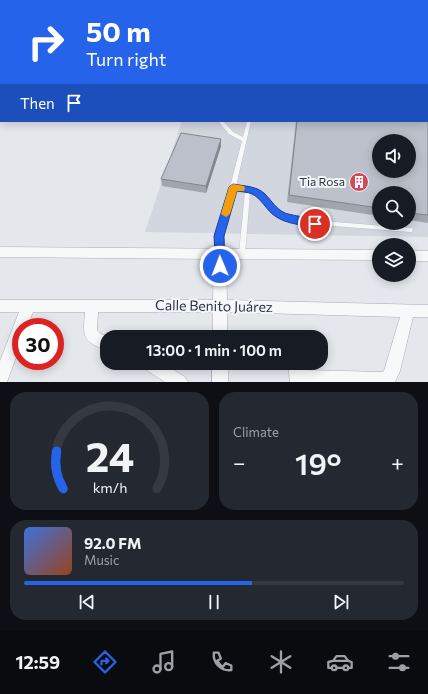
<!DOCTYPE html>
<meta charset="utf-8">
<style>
body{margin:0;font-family:Commissioner,sans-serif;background:#242831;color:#f1f3f6;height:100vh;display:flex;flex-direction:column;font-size:15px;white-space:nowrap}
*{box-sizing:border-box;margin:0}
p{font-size:13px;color:#9ea1a6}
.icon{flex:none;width:22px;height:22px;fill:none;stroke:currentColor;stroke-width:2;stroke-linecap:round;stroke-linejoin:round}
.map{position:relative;height:382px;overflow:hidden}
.details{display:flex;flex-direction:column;gap:10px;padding:10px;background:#0d0f14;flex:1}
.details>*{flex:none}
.guide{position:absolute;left:0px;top:0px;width:428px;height:122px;box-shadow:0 2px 10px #0003;background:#2563eb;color:#fff;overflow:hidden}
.tools{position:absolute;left:372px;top:134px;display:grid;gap:8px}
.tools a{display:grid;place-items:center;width:44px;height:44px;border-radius:50%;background:#171b24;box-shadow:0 2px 10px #0003;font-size:20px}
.speed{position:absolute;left:12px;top:318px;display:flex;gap:8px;font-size:20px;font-weight:700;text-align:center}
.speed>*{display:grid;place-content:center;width:52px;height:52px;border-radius:50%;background:#171b24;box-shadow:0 2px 10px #0003;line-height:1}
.speed .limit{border:6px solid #d22;background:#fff;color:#111}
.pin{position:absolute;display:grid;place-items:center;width:34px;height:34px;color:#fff;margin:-17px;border:2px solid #fff;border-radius:50%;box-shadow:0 1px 4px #0007}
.me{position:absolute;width:44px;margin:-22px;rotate:359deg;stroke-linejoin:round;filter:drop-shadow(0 0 3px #0008)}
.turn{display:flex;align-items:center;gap:14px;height:84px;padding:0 20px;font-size:18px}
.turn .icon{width:52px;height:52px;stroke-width:2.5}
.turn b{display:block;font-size:28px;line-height:34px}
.then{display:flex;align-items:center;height:38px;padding:0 20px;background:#0003;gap:8px;font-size:15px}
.big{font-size:30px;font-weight:600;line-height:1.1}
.details .card{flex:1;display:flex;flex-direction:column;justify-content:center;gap:6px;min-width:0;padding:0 14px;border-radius:16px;background:#242831}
.details .dial{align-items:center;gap:0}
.dial svg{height:104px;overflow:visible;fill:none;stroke:#363941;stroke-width:7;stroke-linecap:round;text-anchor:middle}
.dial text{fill:#f1f3f6;stroke:none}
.song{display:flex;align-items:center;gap:12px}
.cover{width:48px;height:48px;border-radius:6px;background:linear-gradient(135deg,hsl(220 70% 55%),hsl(20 70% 35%))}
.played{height:4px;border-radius:2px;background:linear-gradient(90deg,#2563eb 60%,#363941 60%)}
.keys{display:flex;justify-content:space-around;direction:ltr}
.heat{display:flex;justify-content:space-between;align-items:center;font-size:22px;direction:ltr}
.details .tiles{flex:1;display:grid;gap:10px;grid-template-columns:1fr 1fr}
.card:last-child{grid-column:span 2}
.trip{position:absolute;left:100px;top:330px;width:228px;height:40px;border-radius:16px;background:#171b24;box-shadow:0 2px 10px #0003;font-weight:600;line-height:40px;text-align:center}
.dock{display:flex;height:64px;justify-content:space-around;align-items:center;background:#090b0e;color:#9ea1a6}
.dock .icon{width:28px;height:28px}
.dock .on{color:#2563eb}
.dock b{font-size:18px;color:#f1f3f6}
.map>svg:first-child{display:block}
.built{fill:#d2d6de;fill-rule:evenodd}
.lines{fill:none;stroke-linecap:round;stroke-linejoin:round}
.service-casing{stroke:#a9aeb7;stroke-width:0.5}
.minor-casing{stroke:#a9aeb7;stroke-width:1}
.tertiary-casing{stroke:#a9aeb7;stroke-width:1}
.primary-casing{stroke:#a3abb8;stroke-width:1}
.service{fill:#f7f8fa;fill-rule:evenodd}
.minor{fill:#f7f8fa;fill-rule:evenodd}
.tertiary{fill:#f7f8fa;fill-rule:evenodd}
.primary{fill:#fff;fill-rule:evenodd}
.wall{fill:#a1a5ae}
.shaded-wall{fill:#83868d}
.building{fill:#bbc0ca;stroke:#83868d;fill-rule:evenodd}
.route{fill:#2563eb;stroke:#184099}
.slow{fill:#f59e0b}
.labels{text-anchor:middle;stroke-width:4;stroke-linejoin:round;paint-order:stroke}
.poi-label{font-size:12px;fill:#2b3445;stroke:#f4f6f9;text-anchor:end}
.near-street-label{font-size:14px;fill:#2b3445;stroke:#f4f6f9}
</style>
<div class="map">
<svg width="428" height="382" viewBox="0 0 428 382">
<rect width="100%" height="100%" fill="#e4e7ec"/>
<!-- built -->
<path class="built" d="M427 102 428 237 145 232 182 121H427ZM379 141H409V171H379ZM379 193H409V223H379Z"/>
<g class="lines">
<!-- service casing -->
<g class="service-casing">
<path id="service" d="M0 52H1V55H0Z
M218 121H223L233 132 243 137 247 121H251L236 186 246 188 248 187C253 190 260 191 264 196 267 199 269 203 272 206 279 213 288 216 297 219L410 228H412L413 230 412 232H410L297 223 278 217 267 209 260 198 253 194 250 193 245 254 244 256 242 257 240 256 239 254 245 192 235 189 222 236 223 253 222 255 220 256 218 255 217 253 216 236 230 187 242 141 229 134Z"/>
</g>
<!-- minor casing -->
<g class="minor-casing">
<path id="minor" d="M405 0H411V1H405Z
M427 73H428V81L427 80Z
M0 247 379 250V260L226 259 227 300 428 305V317H413L400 371 395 382H290L288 363H304V370L382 372 384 371 400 317 227 312V337H213V312H98L97 330 101 334 110 337H107V350C82 342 83 336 85 312H33L27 327H21V344L7 382H0V361L19 312H0V300H213L214 259 0 257Z
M409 251H428V261H409Z
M140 363H162L185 377 188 382H165L143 368Z
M212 363H228V382H212Z"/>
</g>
<!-- tertiary casing -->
<g class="tertiary-casing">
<path id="tertiary" d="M0 33H1L0 40Z"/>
</g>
<!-- primary casing -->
<g class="primary-casing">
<path id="primary" d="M25 0H36L25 1Z"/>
</g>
<!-- service -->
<use href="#service" class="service"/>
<!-- minor -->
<use href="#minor" class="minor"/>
<!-- tertiary -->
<use href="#tertiary" class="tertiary"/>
<!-- primary -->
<use href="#primary" class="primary"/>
</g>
<!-- wall -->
<path class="wall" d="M428 107V223L409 220V193H379V216L287 202 296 121H427Z
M221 146 206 193 162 186 161 179Z"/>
<!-- shaded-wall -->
<path class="shaded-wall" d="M221 139V146L206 193V186Z"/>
<!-- building -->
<path class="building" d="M40 0H407V1H39Z
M427 102 428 107V215L409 213V193H379V208L289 195 297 121H427ZM379 141H409V171H379Z
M181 133 221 139 206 186 161 179Z"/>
<!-- route -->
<path class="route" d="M233 184C244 186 257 186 265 194 272 201 276 209 285 213 293 216 317 218 320 224L315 227C302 225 286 224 275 216 267 211 261 198 252 194 248 192 242 192 237 191L224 236 225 266 224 269H216L214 236 229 187Z"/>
<!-- slow -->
<path class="slow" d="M233 184 244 186 245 188 244 191H237L230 214 226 217 221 214 229 187Z"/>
<!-- icons -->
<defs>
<g id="building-disc" transform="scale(1)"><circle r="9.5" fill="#d1495b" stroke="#f4f6f9"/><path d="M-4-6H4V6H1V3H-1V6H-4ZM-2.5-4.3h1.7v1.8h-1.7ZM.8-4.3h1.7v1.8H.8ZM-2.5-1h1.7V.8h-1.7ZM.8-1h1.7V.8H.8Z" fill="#fff"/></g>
</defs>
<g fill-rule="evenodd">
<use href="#building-disc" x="359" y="182"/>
</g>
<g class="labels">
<!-- poi labels -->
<g class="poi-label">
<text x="345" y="186">Tia Rosa</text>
</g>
<!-- near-street labels -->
<g class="near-street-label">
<text transform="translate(214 306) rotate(1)" y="5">Calle Benito Juárez</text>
</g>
</g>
</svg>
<div class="tools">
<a><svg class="icon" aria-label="sound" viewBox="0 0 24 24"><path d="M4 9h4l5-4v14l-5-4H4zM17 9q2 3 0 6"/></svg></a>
<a><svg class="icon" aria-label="search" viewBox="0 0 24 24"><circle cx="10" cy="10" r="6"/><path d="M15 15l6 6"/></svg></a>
<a><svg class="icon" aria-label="layers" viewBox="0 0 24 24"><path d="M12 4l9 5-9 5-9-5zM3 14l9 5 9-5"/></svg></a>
</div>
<div class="speed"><div class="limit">30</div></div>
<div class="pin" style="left:315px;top:224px;background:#d93025"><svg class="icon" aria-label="arrive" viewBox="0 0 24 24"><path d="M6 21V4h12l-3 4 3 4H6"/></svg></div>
<svg class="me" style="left:220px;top:266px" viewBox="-20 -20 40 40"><circle r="17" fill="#2563eb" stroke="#fff" stroke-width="3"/><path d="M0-11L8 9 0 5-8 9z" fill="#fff"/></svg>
<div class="trip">13:00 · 1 min · 100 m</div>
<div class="guide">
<div class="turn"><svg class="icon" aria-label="right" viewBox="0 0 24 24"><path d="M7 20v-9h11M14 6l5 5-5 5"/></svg><div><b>50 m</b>Turn right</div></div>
<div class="then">Then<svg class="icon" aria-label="arrive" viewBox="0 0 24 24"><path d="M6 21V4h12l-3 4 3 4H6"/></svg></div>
</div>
</div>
<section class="details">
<div class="tiles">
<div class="card dial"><svg viewBox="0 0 100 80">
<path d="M14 69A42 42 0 1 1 86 69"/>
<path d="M14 69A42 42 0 0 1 9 40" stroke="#2563eb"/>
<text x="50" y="56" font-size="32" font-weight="700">24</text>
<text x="50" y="72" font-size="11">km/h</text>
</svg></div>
<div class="card"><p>Climate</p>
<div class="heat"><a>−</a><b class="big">19°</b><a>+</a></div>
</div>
<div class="card">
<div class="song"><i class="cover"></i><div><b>92.0 FM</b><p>Music</p></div></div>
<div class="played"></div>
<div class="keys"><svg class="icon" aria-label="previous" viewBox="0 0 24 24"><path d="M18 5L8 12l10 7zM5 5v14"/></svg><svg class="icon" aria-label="pause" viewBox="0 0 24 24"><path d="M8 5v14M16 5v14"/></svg><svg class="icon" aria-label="next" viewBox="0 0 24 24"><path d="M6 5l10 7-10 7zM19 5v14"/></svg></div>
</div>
</div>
</section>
<nav class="dock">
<b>12:59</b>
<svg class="icon on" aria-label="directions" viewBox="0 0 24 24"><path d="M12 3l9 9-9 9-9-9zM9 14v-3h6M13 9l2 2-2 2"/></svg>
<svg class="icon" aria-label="music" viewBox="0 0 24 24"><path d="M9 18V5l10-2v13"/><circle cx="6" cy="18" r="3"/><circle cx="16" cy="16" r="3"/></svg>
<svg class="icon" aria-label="phone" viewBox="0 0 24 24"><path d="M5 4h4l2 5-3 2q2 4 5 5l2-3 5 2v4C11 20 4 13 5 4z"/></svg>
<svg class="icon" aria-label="climate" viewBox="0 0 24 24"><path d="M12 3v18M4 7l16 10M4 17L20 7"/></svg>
<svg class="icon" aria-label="car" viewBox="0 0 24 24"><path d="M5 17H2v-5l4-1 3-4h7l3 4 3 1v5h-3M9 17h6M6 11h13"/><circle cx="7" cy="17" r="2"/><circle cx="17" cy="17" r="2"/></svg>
<svg class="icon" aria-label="filters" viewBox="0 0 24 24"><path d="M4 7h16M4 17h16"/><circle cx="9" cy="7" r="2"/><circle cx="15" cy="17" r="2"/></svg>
</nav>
